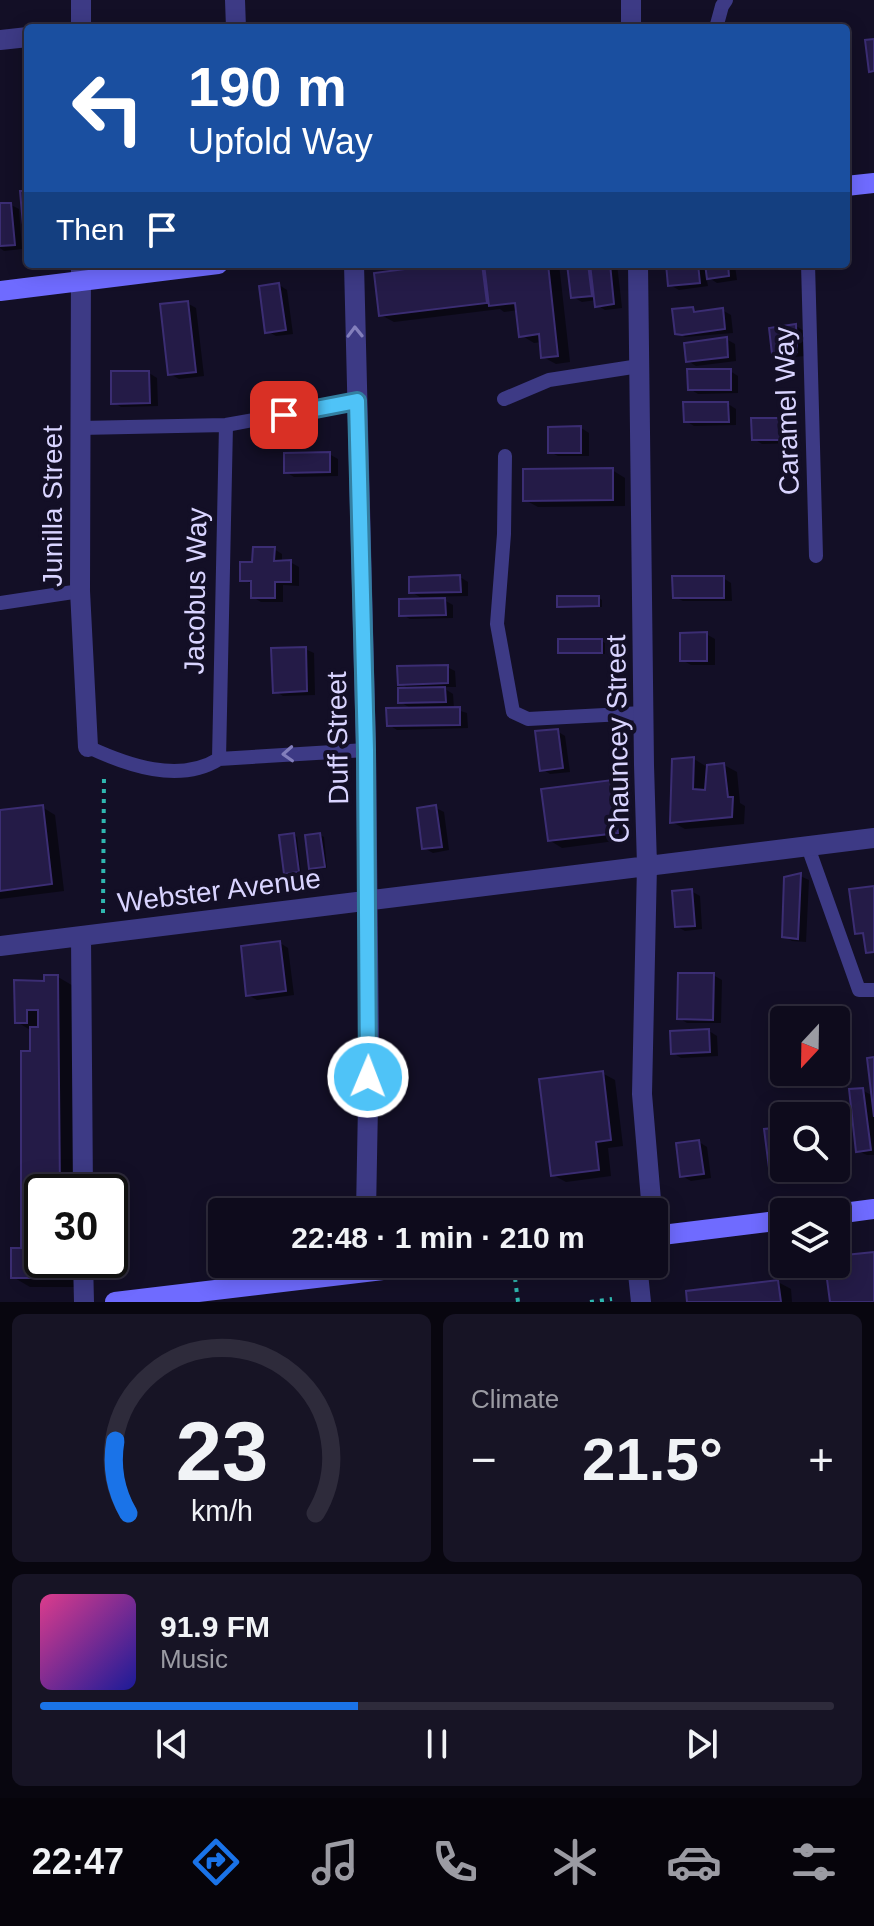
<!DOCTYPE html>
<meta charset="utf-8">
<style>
body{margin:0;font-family:Helvetica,sans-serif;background:#171425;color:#f1f3f6;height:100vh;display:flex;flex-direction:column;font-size:30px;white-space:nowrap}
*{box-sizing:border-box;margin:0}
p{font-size:26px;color:#9b9ba3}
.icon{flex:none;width:44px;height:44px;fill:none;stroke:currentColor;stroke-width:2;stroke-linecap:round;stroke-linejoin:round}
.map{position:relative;height:1302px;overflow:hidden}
.sheet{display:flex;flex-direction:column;gap:12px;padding:12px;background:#08060f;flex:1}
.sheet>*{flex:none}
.banner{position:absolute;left:24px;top:24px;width:826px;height:244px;border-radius:8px;box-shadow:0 4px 20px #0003,0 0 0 2px #2e2b3b;background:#1a4fa0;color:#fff;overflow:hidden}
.needle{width:52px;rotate:202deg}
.buttons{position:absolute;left:770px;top:1006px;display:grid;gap:16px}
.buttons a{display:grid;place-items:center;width:80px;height:80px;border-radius:8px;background:#0e0b1c;box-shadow:0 4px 20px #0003,0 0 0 2px #2e2b3b;font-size:40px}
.speed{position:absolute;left:24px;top:1174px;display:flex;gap:16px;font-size:40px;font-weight:700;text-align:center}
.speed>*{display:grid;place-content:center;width:104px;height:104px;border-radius:50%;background:#0e0b1c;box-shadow:0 4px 20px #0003,0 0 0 2px #2e2b3b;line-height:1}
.speed .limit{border:4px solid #111;border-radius:12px;background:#fff;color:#111}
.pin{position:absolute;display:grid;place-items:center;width:68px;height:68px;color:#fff;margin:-34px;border-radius:16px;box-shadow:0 4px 12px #0006}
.me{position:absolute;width:88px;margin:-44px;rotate:1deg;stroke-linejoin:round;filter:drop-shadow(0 0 6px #0008)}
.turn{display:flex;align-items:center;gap:28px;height:168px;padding:0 32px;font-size:36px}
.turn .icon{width:104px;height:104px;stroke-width:2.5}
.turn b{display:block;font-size:56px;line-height:68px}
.then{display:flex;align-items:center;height:76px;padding:0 32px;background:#0003;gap:16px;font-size:30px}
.big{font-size:60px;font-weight:700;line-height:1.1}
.sheet .tile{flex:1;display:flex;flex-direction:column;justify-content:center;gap:12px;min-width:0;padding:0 28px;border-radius:12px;background:#171425}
.sheet .dial{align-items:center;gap:0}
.dial svg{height:208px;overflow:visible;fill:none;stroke:#2e2b3b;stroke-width:7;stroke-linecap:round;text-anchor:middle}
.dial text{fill:#f1f3f6;stroke:none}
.song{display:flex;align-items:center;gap:24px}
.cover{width:96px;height:96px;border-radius:12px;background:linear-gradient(135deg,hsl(330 70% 55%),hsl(240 70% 35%))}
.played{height:8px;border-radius:4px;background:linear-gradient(90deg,#1a73e8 40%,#2e2b3b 40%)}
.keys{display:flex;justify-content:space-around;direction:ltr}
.heat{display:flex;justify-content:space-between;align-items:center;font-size:44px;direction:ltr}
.sheet .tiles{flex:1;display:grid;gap:12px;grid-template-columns:1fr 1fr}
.tile:last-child{grid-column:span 2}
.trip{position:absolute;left:208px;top:1198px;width:460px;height:80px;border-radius:8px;background:#0e0b1c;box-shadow:0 4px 20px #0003,0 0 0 2px #2e2b3b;font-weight:700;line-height:80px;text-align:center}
.tabs{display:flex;height:128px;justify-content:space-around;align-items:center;background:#06040b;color:#9b9ba3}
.tabs .icon{width:56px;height:56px}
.tabs .current{color:#1a73e8}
.tabs b{font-size:36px;color:#f1f3f6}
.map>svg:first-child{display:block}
.shadow{fill:#0007}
.building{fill:#241b47;stroke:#3b2d73;stroke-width:2}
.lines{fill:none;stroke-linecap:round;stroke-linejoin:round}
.path{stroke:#2fb8b0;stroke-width:4;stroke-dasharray:4 6;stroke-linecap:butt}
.lane{stroke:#3d3a85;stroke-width:14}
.street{stroke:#3d3a85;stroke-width:20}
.secondary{stroke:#6f6bff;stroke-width:20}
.oneway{stroke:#837fbc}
.route-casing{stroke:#337fa1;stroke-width:20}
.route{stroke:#4fc3f7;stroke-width:14}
.labels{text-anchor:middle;stroke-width:8;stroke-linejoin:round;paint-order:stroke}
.street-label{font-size:28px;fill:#d9d4ff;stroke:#130f26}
</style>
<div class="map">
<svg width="874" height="1302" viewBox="0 0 874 1302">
<rect width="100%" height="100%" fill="#130f26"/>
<!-- shadow -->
<path class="shadow" d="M11 205 19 209 22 249 4 251 0 248V206Z
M460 264H559L570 362 556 364 543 357 542 342 534 343 521 335 518 310 504 312 500 309 394 322 381 315Z
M569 264H617L622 308 605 310 597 305 596 300 582 302 573 297Z
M668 264H738L735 266 737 280 717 283 706 276 708 286 679 290 670 285Z
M279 285 287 290 293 334 276 336 267 331Z
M187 303 196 308 204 376 179 379 170 374Z
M693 309 700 313 722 310 731 315 733 333 685 337 677 333Z
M796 326 804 331 805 356 783 358 774 353Z
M726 339 735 344 736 361 696 366 688 361Z
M730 371 738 376V393L698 394 690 389Z
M149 373 157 378 158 406 121 407 113 402Z
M728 404 736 409V425L694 426 686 421Z
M785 420 794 425V443L762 444 754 439Z
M581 428 589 433V456H558L550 452Z
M329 454 338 459V476L294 477 286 472Z
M612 470 625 478V506L538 507 525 500Z
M274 549 282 554V563L290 562 299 567V586L283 585V602H261L253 597V584L242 580 254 564Z
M460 577 468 582V596L420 597 411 592Z
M723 578 731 583 732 601H683L675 597Z
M599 598 602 600V607L559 606Z
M444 600 453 605V618L410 619 401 614Z
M706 634 715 639V665H691L682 660Z
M602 641 605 643V654L560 652Z
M305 649 314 653 315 695 283 696 275 691Z
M447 667 455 671 456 687H442L453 694 454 709 467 713 468 728 397 730 389 725 414 710 400 702 411 690 400 683Z
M557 731 565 736 570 772 550 774 542 769Z
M694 759 707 767 724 765 737 772 740 803 745 806 744 824 685 829 672 822Z
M611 782 624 790 630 839 562 848 549 840Z
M42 807 55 815 64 891 0 899V812Z
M436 808 444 812 449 850 433 853 424 848Z
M294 835 297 837 301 873 289 874 286 872Z
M320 835 324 837 327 868 314 870 311 867Z
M800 876 809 880 806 942 792 941 784 936Z
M691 891 700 896 702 929 685 931 676 926Z
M280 943 288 948 294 995 257 1000 248 995Z
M713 975 722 980 721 1023H687L679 1018Z
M58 977 75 987 76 1192H42V1260H76V1287H30L13 1277 23 1250 32 1031 17 1022 46 983Z
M709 1031 717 1036 718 1056 681 1058 673 1053Z
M874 1059V1155H867L858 1151 862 1090 873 1096Z
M602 1073 615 1080 623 1146 608 1148 611 1176 566 1182 553 1175Z
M836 1126 848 1131 852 1164 836 1166Z
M784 1129V1168H824L825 1174 780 1180 772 1175Z
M699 1142 707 1147 711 1178 691 1181 682 1176Z
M284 1201 292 1206 293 1212H255Z
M778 1282 791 1289 792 1302H689Z"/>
<!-- building -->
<path class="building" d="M874 39V71L869 72 865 40Z
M20 191H28V236H24Z
M0 203H11L15 245 0 246Z
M444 264H482L487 303 379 316 374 273Z
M484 264H548L558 356 541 358 539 334 519 337 515 303 489 306Z
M567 264H588L592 296 571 298Z
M590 264H610L614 304 595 307Z
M666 264H698L700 283 668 286Z
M705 264H728L729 276 707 279Z
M279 283 286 330 265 333 259 286Z
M188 301 196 372 168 375 160 304Z
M693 307 694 312 723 308 725 329 682 335 675 334 672 309Z
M796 324 797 352 772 354 769 328Z
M727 337 728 357 686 362 684 343Z
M687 369H731V390H688Z
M111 371H149L150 403 111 404Z
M683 402H728L729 422H684Z
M751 418H786V440H752Z
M581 426V453H548V427Z
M330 452V472L284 473V453Z
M613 468V500L523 501V469Z
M253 547H275L274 561 291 560V582H275V598H251V581H240V562H252Z
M460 575 461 592 409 593V577Z
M672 576H724V598H673Z
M557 596H599V606L557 607Z
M445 598 446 615 399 616V599Z
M707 632V661H680V633Z
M558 639H602V653H558Z
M306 647 307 691 273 693 271 648Z
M448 665V683L398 685 397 666Z
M445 687 446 702 398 703V688Z
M460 707V725L387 726 386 708Z
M558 729 563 768 540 771 535 731Z
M694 757 693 789 705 790 707 765 724 763 728 797H733L732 817 670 823 672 759Z
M612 780 618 833 548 841 541 789Z
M43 805 52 884 0 891V810Z
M436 805 442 847 422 849 417 808Z
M294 833 299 872 284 874 279 835Z
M320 833 325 867 309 869 305 835Z
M801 873 798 939 782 937 784 877Z
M874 886V952L866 953 863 933 855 934 849 889Z
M692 889 695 926 675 927 672 891Z
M280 941 286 991 246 996 241 946Z
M678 973H714L713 1020 677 1019Z
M44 975H58L60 1192H42V1260H60V1278H11V1248H21V1051H30V1027H38V1010H27V1023H15L14 980 44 981Z
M709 1029 710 1052 671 1054 670 1031Z
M874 1057V1117L867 1058Z
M603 1071 611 1140 596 1142 599 1170 551 1176 539 1079Z
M863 1088 871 1150 856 1152 849 1089Z
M836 1124H840L845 1160 836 1161Z
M784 1127V1168H817V1170L770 1176 764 1129Z
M699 1140 704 1174 680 1177 676 1143Z
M285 1199 286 1212H253L252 1203Z
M231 1208V1212H222V1246H216L212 1210Z
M874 1252V1302H830L825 1264H836V1256Z
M778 1280 781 1302H687L686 1291Z"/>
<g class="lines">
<!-- path -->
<path class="path" d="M103 913 104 773
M515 1278 518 1302
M590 1302 612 1299"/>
<!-- lane -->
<path class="lane" d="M716 28 722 6 726 0
M808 264 816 556
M504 399 549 380 639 366
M80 428 226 425 357 401
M505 456 504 534 497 624 513 712 528 719 643 713
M0 603 80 591
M88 747C127 765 179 784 219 759L366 750
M219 759 226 425
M808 847 859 990H874"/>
<!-- street -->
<path class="street" d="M81 0V28
M235 0 236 28
M631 28V0
M0 40 28 37
M81 264 80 591 88 747
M354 264 366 750 369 1050 366 1212
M638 264 644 765 647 865 642 1094 652 1212
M81 936 83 1192
M0 946 874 838
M83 1260 84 1302
M637 1264 641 1302"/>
<!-- secondary -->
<path class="secondary" d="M846 186 874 183
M0 291 218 264
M836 1214 874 1209
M654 1236 784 1220
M115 1302 433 1264"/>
</g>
<!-- one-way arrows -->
<defs><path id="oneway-chevron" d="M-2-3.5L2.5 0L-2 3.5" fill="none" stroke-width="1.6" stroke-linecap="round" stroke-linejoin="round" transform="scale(2)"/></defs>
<g class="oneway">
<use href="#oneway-chevron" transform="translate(355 332) rotate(-91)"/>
<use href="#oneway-chevron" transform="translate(288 754) rotate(177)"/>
</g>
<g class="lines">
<!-- route casing -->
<g class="route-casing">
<path id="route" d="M284 415 357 401 366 750 368 1077"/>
</g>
<!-- route -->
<use href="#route" class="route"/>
</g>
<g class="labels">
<!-- street labels -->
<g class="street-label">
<text transform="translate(786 411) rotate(-92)" y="10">Caramel Way</text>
<text transform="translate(52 506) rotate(-90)" y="10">Junilla Street</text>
<text transform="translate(195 591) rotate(-89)" y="10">Jacobus Way</text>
<text transform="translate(337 738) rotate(-91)" y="10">Duff Street</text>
<text transform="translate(617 739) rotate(-91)" y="10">Chauncey Street</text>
<text transform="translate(219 890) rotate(-7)" y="10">Webster Avenue</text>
</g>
</g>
</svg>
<div class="buttons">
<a><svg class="needle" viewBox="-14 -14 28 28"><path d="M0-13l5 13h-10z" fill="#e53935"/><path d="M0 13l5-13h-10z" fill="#9b9ba3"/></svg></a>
<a><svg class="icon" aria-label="search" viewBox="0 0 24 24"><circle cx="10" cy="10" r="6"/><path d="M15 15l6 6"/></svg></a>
<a><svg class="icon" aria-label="layers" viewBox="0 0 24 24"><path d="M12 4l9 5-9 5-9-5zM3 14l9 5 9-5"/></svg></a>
</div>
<div class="speed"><div class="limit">30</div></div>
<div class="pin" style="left:284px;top:415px;background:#d93025"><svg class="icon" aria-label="arrive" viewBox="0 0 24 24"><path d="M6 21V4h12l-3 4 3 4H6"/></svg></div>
<svg class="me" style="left:368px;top:1077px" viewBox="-20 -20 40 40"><circle r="17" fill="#4fc3f7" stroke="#fff" stroke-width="3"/><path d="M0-11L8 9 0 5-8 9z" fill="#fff"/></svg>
<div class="trip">22:48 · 1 min · 210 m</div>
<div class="banner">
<div class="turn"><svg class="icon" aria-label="left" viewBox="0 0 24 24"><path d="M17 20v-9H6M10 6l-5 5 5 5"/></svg><div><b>190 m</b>Upfold Way</div></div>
<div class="then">Then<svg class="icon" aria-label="arrive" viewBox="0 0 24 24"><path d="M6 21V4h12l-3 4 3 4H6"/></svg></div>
</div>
</div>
<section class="sheet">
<div class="tiles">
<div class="tile dial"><svg viewBox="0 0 100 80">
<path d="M14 69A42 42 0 1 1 86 69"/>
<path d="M14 69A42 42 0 0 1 9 41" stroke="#1a73e8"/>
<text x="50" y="56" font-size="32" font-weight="700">23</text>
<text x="50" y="72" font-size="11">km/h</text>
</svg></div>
<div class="tile"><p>Climate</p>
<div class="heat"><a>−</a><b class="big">21.5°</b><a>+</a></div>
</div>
<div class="tile">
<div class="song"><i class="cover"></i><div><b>91.9 FM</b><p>Music</p></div></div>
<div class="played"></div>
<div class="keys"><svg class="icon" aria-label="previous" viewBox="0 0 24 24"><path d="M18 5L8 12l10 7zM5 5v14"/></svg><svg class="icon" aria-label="pause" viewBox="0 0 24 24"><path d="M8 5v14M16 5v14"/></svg><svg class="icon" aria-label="next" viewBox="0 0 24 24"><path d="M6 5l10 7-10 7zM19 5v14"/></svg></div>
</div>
</div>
</section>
<nav class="tabs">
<b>22:47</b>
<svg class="icon current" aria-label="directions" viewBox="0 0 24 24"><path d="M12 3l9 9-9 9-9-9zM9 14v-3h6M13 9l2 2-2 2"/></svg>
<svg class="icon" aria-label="music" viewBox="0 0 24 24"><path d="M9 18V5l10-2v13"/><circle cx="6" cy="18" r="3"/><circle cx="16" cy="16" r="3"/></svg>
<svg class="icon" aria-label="phone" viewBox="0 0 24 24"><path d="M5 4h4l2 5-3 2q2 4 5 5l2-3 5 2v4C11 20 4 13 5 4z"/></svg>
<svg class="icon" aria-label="climate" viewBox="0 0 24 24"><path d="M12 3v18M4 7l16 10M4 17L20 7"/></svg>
<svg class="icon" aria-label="car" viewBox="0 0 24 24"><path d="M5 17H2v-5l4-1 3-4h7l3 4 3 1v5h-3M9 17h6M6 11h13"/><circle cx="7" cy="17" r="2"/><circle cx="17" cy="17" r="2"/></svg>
<svg class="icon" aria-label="filters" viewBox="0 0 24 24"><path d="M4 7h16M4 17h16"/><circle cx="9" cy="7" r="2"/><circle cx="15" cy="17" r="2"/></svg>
</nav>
